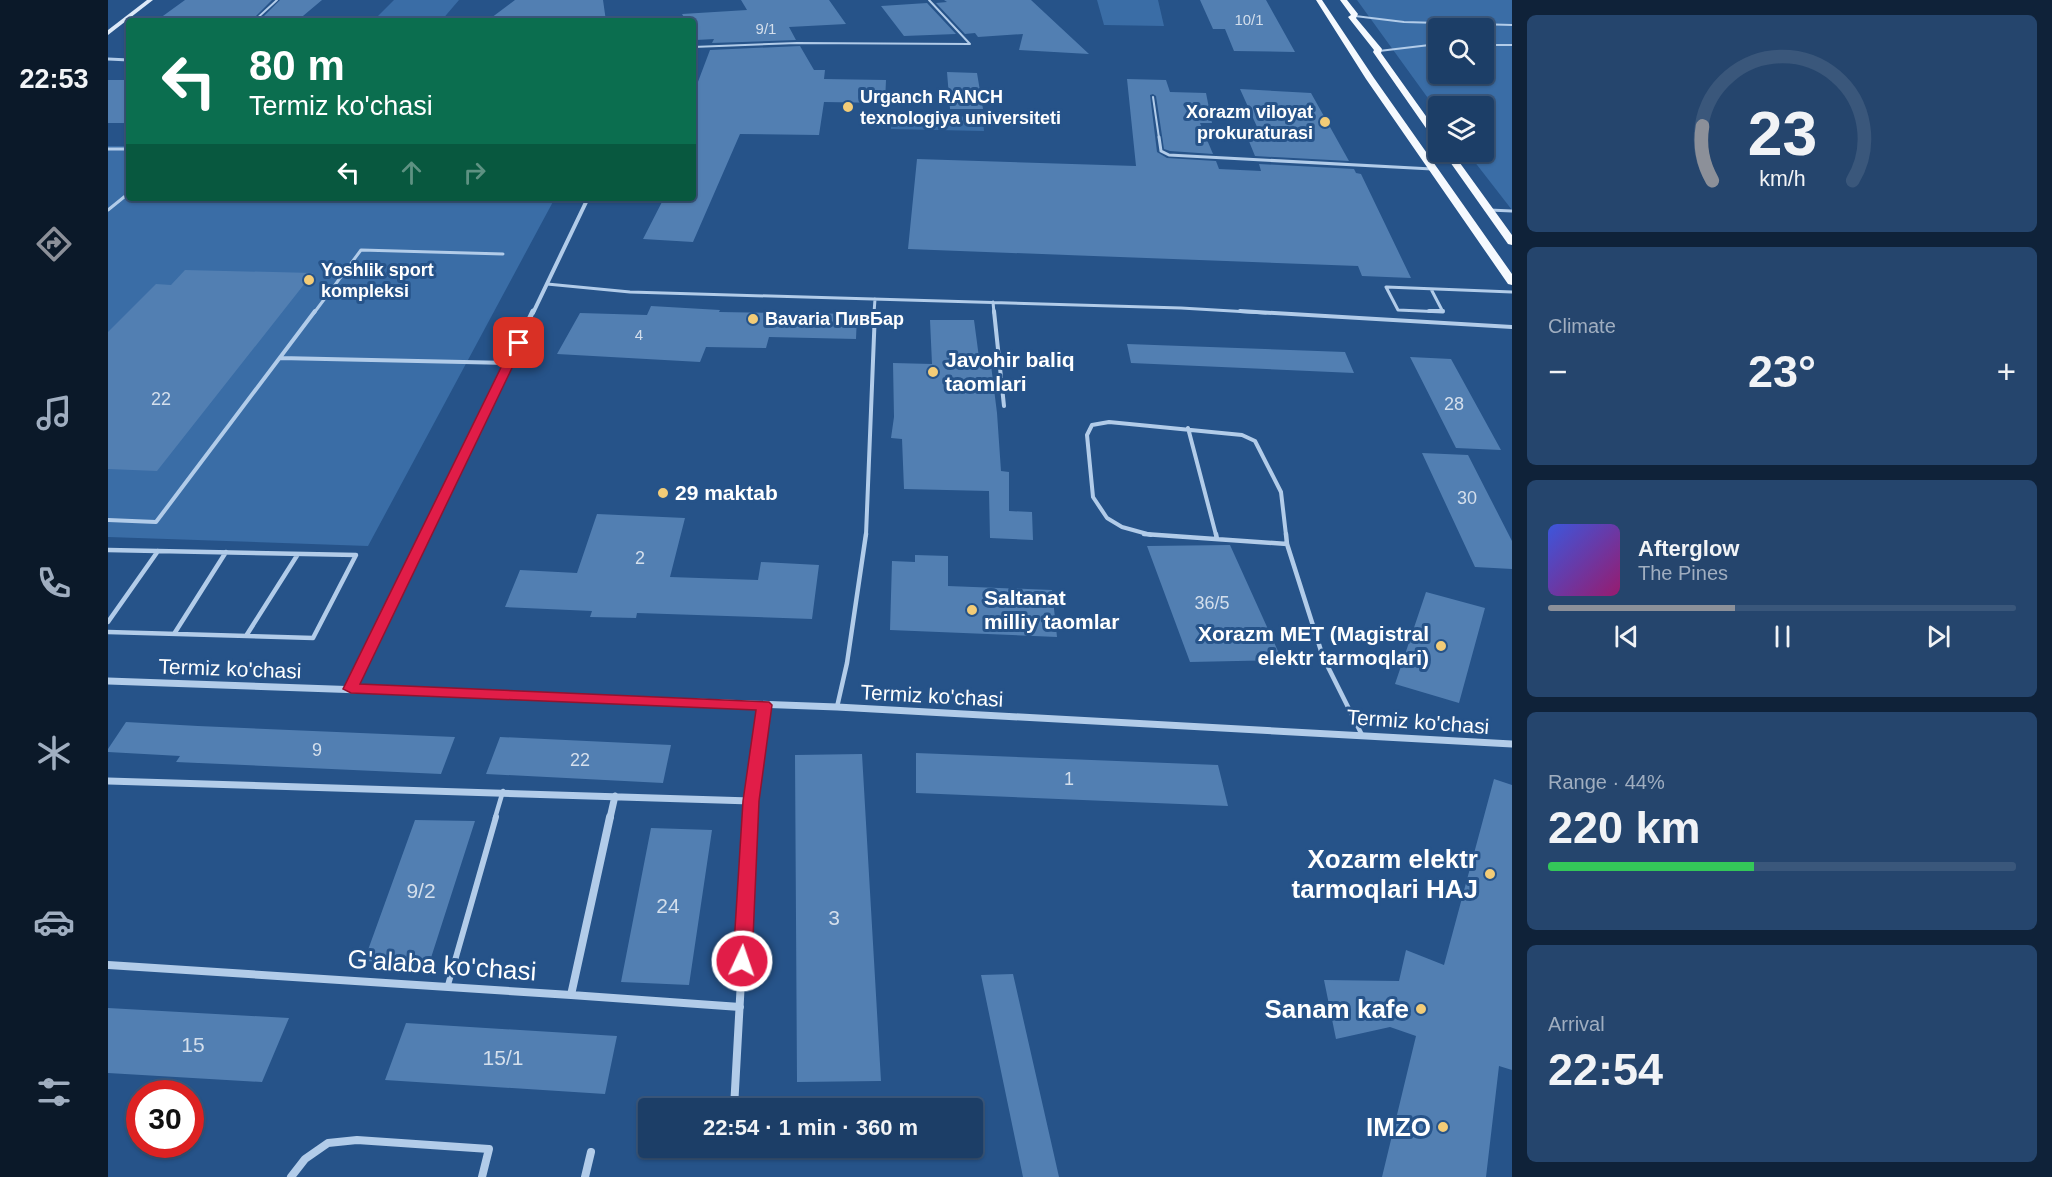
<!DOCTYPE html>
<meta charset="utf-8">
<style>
body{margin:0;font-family:Helvetica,sans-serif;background:#25456d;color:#f1f3f6;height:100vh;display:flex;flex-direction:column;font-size:22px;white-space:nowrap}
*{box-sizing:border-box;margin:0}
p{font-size:20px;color:#a0aec0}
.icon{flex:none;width:33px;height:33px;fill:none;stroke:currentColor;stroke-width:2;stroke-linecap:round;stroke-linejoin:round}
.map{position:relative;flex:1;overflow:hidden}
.side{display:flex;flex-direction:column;gap:15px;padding:15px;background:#0f2239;width:540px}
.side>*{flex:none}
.banner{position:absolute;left:18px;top:18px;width:570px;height:183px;border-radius:6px;box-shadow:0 2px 4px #0004,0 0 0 2px #3a577b;background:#0b6e4f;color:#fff;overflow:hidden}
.tools{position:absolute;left:1320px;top:18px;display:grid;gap:12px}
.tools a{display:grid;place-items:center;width:66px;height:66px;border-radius:6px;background:#1c3e67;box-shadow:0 2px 4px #0004,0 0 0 2px #3a577b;font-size:30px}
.speed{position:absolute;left:18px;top:1080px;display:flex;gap:12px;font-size:30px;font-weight:700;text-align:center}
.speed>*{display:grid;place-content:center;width:78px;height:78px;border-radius:50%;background:#1c3e67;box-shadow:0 2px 4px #0004,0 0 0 2px #3a577b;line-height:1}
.speed .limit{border:9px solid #d22;background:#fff;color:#111}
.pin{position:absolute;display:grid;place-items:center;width:51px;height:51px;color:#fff;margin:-26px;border-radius:12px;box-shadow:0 3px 9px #0006}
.me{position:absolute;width:66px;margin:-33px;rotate:3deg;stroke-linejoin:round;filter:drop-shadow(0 0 4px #0008)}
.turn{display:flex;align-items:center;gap:21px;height:126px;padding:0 24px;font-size:27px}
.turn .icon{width:78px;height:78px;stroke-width:2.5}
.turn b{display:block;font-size:42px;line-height:51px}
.lanes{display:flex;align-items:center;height:57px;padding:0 24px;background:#0003;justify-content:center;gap:30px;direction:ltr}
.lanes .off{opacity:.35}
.big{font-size:45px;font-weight:800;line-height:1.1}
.side .widget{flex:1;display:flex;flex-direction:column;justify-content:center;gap:9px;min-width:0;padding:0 21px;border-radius:9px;background:#25456d}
.side .dial{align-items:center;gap:0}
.dial svg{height:156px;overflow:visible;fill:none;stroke:#3a577b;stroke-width:7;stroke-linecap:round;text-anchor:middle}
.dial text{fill:#f1f3f6;stroke:none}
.song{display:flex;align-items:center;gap:18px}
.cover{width:72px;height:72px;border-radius:9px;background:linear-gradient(135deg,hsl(230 70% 55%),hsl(320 70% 35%))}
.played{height:6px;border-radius:3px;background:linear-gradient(90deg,#8c9099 40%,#3a577b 40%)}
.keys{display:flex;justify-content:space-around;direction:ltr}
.heat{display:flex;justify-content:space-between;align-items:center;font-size:33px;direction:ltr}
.charge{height:9px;border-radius:4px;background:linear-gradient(90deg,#34c759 44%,#3a577b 0)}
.trip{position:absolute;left:530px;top:1098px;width:345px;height:60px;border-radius:6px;background:#1c3e67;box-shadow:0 2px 4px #0004,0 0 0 2px #3a577b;font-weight:800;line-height:60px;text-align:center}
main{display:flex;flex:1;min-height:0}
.menu{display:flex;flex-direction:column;width:108px;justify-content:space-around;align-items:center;background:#0b1929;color:#a0aec0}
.menu .icon{width:42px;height:42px}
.menu .current{color:#8c9099}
.menu b{font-size:27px;color:#f1f3f6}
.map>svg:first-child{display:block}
.green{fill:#3a6da6;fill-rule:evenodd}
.building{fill:#527fb2}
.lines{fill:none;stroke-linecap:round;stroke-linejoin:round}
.lane-far4{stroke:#b2cce9;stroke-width:2}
.lane-far3{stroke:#b2cce9;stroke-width:3}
.lane-far2{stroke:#b2cce9;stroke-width:4}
.lane-far1{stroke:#b2cce9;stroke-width:4.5}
.lane{stroke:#b2cce9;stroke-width:6}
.street-far4{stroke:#b2cce9;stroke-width:3}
.street-far3{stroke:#b2cce9;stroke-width:4}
.street-far2{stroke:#b2cce9;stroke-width:5}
.street-far1{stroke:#b2cce9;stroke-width:7}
.street{stroke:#b2cce9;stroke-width:8}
.secondary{fill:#dde9f8;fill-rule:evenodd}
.primary{fill:#f5f9fe;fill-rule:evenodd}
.route{fill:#e11d48;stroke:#92132f;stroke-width:1.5}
.poi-dot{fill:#f3cc77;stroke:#265389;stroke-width:2}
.labels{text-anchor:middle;stroke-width:6;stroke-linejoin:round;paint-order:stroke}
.far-number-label{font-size:15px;fill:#d4dfec}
.far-poi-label{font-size:18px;font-weight:bold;fill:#fff;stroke:#265389;text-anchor:start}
.number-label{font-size:18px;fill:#d4dfec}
.poi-label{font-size:21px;font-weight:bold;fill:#fff;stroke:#265389;text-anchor:start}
.street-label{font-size:21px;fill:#fff;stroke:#265389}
.near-number-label{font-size:21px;fill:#d4dfec}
.near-poi-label{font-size:26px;font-weight:bold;fill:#fff;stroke:#265389;text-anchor:end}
.near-street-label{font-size:26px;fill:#fff;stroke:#265389}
</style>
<main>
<nav class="menu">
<b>22:53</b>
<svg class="icon current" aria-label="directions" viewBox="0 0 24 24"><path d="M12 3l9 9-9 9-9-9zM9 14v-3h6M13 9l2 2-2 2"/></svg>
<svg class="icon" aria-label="music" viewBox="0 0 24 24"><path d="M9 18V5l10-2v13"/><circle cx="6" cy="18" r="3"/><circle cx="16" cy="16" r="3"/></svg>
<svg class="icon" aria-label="phone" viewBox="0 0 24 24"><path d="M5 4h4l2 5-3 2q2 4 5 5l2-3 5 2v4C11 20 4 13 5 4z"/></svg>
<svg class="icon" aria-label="climate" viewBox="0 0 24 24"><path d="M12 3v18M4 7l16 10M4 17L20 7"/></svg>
<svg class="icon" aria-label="car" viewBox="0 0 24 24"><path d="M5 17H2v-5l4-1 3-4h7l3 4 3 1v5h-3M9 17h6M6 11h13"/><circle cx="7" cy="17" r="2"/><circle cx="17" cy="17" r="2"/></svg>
<svg class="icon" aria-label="filters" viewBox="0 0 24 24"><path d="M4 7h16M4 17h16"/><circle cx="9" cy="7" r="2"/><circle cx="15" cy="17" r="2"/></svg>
</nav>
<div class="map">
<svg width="1404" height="1177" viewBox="0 0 1404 1177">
<rect width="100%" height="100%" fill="#265389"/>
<!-- green -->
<path class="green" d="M286 0H351L333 21H265Z
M989 0H1050L1056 26 996 25Z
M1249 0H1404V210L1359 152H1376V106H1330V112ZM1330 28H1376V74H1330Z
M783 115 875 117 876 131 783 129Z
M0 146H21V198H447L260 546 0 537Z"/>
<!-- building -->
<path class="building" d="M77 0H164L143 21H48Z
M172 0H214L189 21H151Z
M407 0H495L498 21H379Z
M633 0H721L738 24 681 27 688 40 604 43 606 39 588 40 585 34V21H578L574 14 639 10Z
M836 0H923L981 54 911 50 915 34 870 37 867 33 857 34 828 3 839 2Z
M1092 0H1158L1187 52 1126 51 1117 29H1105Z
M819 3 848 34 796 36 773 6Z
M692 46 706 70H717L716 79 778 80 777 103 716 102 711 135 632 134 585 242 535 239 556 198H585V95L602 50Z
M839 72 869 73 875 109H842Z
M1019 79 1058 80 1062 92 1098 93 1104 123H1092L1105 154 1062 151 1056 149 1048 96 1045 94 1042 95 1049 152 1059 158 1108 161 1111 169 1153 171 1151 164 1246 169 1248 173 1253 174 1303 278 1254 276 1250 266 800 249 809 159 1028 166Z
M0 80H21V123H0Z
M1132 89 1203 93 1241 161 1147 156 1136 129H1150Z
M77 270 205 273 49 471 0 469V332L48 284 63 285Z
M543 306 612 310 611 312 749 314 748 339 661 337 658 348 598 347 592 362 449 354 472 313 539 315Z
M822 320H866L872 365H883L889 413 893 471 901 472V511L924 512 925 540 882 538 881 491 796 489 794 439 783 438 786 417 785 363 824 364Z
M1019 344 1237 352 1246 373 1023 363Z
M1302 357 1343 359 1393 450 1348 448Z
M1314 453 1360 455 1404 541V569L1367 567Z
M489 514 577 518 562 577 650 580 653 562 711 565 704 619 529 613 528 618 482 617 484 611 397 607 412 570 469 573Z
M1122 545 1174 660 1082 662 1039 546Z
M807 555 840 556V586L944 590 949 637 782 630 784 561 807 562Z
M1318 592 1377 608 1351 703 1287 684Z
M18 722 90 726 347 737 333 774 68 762 72 756 0 752V749Z
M392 737 563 745 555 783 378 774Z
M808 753 1110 765 1120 806 808 793Z
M754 754 773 1081 689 1082 687 755Z
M1386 779 1404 785V1070L1391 1066 1378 1177H1274L1308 1036 1282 1027 1228 1039 1216 980 1291 981 1298 950 1336 965Z
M307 820 367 821 321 964 256 961Z
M543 828 604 830 581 985 513 982Z
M905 974 951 1177H915L873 975Z
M0 1008 181 1018 154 1082 0 1073Z
M298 1023 509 1036 497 1094 277 1080Z"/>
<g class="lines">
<!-- lane-far4 -->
<path class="lane-far4" d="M1247 16 1296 22 1404 25
M146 21 169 0
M1376 45H1404
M585 47 689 43 862 44 821 0
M1271 51 1330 44
M1045 97 1051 138"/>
<!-- lane-far3 -->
<path class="lane-far3" d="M1051 137 1053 151 1061 155 1324 169
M0 149H21
M0 210 21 193
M1381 210 1404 211
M439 284 522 292 1073 308 1158 313
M1323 289 1335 312 1290 310 1278 287 1404 292
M885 302 886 313
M206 313 253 250 395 254
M766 313 767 299"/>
<!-- lane-far2 -->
<path class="lane-far2" d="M886 311 896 406
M1132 311 1404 327
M1321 311H1335
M172 358 401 363
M1080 428 1108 535
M0 520 48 522 207 311
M758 535 767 311
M1043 535 1014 527 999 518 985 497 979 435 984 425 1001 422 1134 435 1147 441 1173 492 1178 535"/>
<!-- lane-far1 -->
<path class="lane-far1" d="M1036 534 1179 544
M1108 534 1109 539
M1178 534 1179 544
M1179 544 1215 657 1254 735
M0 550 248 555 205 638 0 632
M0 622 50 551
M66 634 118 552
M138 636 190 554
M729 707 739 663 758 534
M387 818 395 791"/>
<!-- lane -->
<path class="lane" d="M340 985 388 817"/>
<!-- street-far4 -->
<path class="street-far4" d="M0 59 21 60"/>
<!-- street-far3 -->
<path class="street-far3" d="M425 313 480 198"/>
<!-- street-far2 -->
<path class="street-far2" d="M317 535 425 311"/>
<!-- street-far1 -->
<path class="street-far1" d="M0 681 729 707 1404 744
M243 689 318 534
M0 781 643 801
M502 818 507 796
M642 818 656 705"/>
<!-- street -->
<path class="street" d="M0 965 463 995 502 817
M463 995 632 1007
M626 1108 642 817
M183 1177 197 1159 220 1143 249 1140 381 1149 374 1177
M477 1177 483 1152"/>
<!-- secondary -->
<path class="secondary" d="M39 0H45L0 35V30Z"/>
<!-- primary -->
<path class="primary" d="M1208 0H1214L1266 78 1404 274V285L1400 284 1258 79Z
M1232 0H1239L1250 14 1248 18 1274 49 1273 53 1330 133V142L1327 141 1265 52 1266 50 1240 17 1243 15Z
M1335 152H1344L1404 235V245L1400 244Z"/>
</g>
<!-- route -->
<path class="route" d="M411 340 416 343 252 684 661 702 664 705 651 801 644 961 641 966 634 969 628 966 625 961 635 801 648 710 243 693 235 689 405 343Z"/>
<!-- markers -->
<g class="poi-dot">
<circle cx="740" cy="107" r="6"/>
<circle cx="1217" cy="122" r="6"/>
<circle cx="201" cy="280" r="6"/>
<circle cx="645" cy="319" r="6"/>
<circle cx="825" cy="372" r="6"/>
<circle cx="555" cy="493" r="6"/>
<circle cx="864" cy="610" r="6"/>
<circle cx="1333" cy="646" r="6"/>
<circle cx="1382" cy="874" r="6"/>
<circle cx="1313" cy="1009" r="6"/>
<circle cx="1335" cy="1127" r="6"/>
</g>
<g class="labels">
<!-- far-number labels -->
<g class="far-number-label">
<text x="1141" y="25">10/1</text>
<text x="658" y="34">9/1</text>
<text x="531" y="340">4</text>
</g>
<!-- far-poi labels -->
<g class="far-poi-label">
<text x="752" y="103">Urganch RANCH<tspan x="752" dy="21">texnologiya universiteti</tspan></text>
<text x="1205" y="118" text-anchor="end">Xorazm viloyat<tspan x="1205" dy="21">prokuraturasi</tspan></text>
<text x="213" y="276">Yoshlik sport<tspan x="213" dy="21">kompleksi</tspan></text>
<text x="657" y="325">Bavaria ПивБар</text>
</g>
<!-- number labels -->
<g class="number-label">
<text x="53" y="405">22</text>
<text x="1346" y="410">28</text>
<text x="1359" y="504">30</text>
<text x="532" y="564">2</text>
<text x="1104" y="609">36/5</text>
<text x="209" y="756">9</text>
<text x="472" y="766">22</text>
<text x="961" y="785">1</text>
</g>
<!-- poi labels -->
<g class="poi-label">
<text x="837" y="367">Javohir baliq<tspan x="837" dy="24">taomlari</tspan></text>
<text x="567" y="500">29 maktab</text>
<text x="876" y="605">Saltanat<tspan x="876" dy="24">milliy taomlar</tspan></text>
<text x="1321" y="641" text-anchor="end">Xorazm MET (Magistral<tspan x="1321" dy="24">elektr tarmoqlari)</tspan></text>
</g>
<!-- street labels -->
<g class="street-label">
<text transform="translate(122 669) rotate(2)" y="7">Termiz ko'chasi</text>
<text transform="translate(824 696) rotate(3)" y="7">Termiz ko'chasi</text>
<text transform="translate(1310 722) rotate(4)" y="7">Termiz ko'chasi</text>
</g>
<!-- near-number labels -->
<g class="near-number-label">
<text x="313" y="898">9/2</text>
<text x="560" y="913">24</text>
<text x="726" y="925">3</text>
<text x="85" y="1052">15</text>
<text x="395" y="1065">15/1</text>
</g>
<!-- near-poi labels -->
<g class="near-poi-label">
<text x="1370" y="868">Xozarm elektr<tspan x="1370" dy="30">tarmoqlari HAJ</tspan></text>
<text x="1301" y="1018">Sanam kafe</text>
<text x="1323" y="1136">IMZO</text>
</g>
<!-- near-street labels -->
<g class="near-street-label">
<text transform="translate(334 965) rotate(4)" y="9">G'alaba ko'chasi</text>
</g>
</g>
</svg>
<div class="tools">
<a><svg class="icon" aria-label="search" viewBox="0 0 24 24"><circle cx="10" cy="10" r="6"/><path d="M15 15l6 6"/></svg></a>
<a><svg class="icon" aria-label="layers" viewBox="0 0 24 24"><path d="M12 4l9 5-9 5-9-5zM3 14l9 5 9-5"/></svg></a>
</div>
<div class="speed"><div class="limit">30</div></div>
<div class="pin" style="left:411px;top:343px;background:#d93025"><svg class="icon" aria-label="arrive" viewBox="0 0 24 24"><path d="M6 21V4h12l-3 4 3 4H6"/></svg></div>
<svg class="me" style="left:634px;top:961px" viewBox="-20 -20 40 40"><circle r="17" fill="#e11d48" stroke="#fff" stroke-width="3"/><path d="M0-11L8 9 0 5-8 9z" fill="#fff"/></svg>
<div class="trip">22:54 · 1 min · 360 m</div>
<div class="banner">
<div class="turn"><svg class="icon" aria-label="left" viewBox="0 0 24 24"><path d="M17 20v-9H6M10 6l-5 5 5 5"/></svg><div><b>80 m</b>Termiz ko'chasi</div></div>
<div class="lanes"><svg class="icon" aria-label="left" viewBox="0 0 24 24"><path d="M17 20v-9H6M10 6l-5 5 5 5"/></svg><svg class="icon off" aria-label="ahead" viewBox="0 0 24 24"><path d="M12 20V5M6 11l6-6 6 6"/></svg><svg class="icon off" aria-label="right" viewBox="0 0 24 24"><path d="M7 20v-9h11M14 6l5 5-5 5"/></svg></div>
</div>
</div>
<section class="side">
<div class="widget dial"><svg viewBox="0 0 100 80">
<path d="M14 69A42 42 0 1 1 86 69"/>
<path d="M14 69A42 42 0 0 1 9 41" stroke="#8c9099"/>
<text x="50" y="56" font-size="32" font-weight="700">23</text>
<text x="50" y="72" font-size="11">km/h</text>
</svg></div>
<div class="widget"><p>Climate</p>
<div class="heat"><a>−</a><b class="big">23°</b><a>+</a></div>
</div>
<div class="widget">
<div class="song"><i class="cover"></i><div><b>Afterglow</b><p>The Pines</p></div></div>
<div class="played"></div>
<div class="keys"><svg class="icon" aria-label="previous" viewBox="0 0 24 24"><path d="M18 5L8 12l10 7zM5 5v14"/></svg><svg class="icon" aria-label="pause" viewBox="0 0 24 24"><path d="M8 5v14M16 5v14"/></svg><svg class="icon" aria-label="next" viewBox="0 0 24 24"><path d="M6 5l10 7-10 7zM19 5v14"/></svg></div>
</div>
<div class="widget"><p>Range · 44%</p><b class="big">220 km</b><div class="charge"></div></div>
<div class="widget"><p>Arrival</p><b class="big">22:54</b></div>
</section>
</main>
